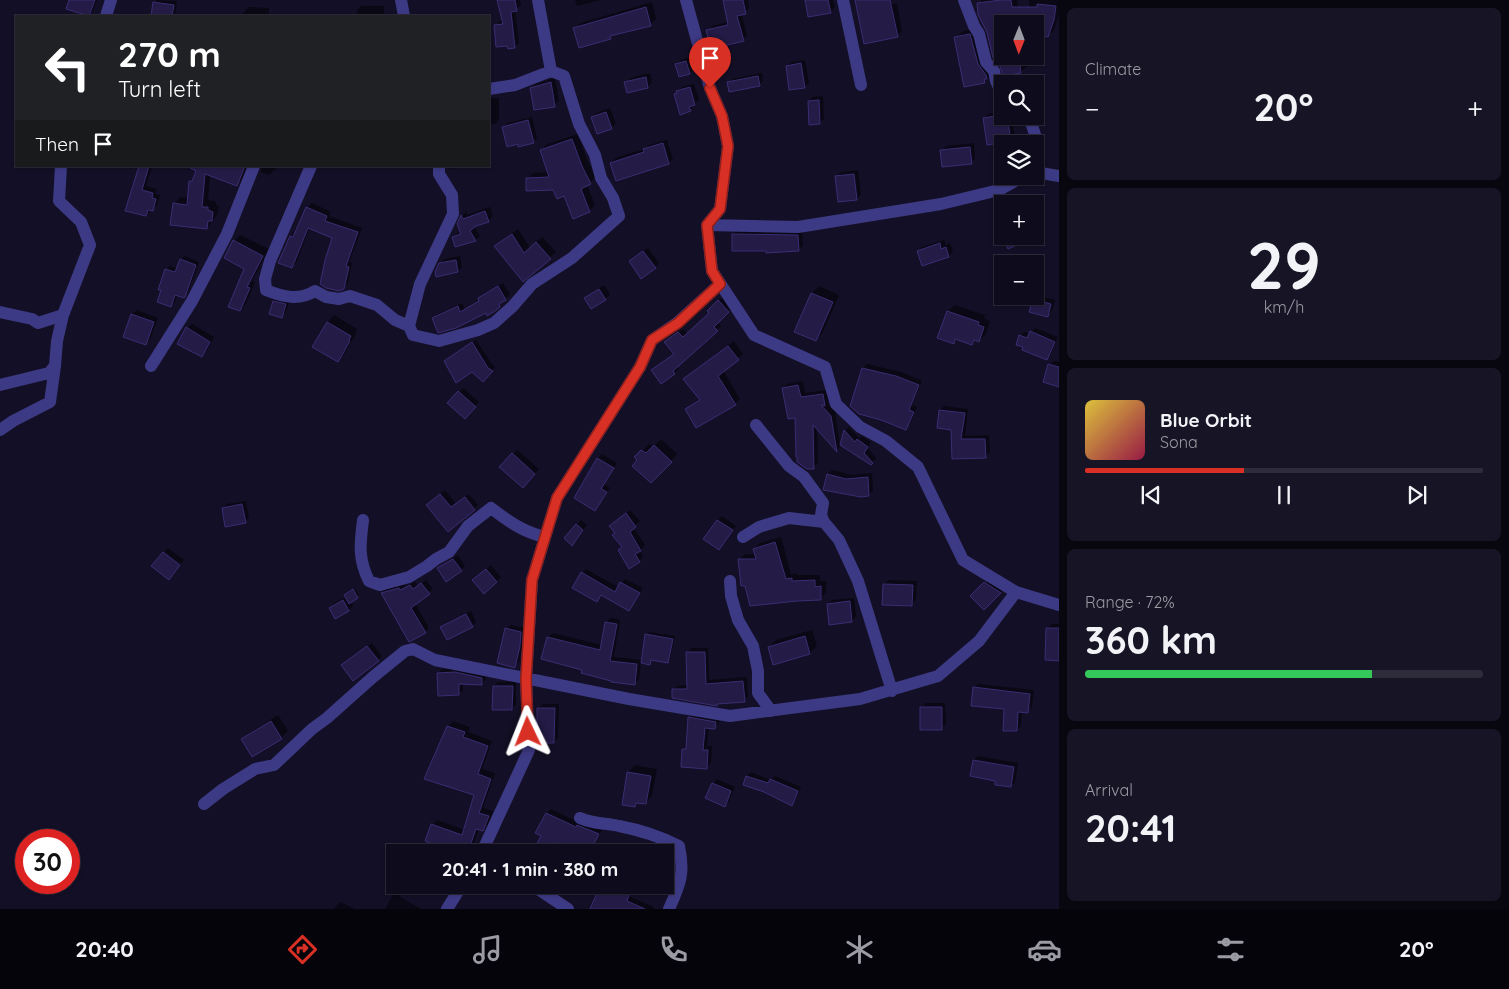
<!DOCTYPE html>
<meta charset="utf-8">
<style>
body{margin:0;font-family:Quicksand,sans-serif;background:#171425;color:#f1f3f6;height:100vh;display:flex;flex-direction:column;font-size:19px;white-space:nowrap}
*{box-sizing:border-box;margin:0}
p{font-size:16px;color:#9b9ba3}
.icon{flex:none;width:28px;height:28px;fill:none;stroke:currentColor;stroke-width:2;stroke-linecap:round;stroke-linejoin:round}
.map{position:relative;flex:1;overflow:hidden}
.drawer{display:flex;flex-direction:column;gap:8px;padding:8px;background:#08060f;width:450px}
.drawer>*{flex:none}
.guide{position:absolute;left:15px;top:15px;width:475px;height:152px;border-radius:0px;box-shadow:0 1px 4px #0004,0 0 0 1px #2e2b3b;background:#202124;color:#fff;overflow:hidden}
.needle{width:32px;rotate:181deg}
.buttons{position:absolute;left:994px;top:15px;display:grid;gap:10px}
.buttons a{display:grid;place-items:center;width:50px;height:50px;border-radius:0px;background:#0e0b1c;box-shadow:0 1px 4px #0004,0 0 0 1px #2e2b3b;font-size:25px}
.speed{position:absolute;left:15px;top:829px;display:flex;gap:10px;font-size:25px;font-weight:700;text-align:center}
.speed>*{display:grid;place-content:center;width:65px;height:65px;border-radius:50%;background:#0e0b1c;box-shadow:0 1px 4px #0004,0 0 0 1px #2e2b3b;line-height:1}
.speed .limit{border:8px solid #d22;background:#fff;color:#111}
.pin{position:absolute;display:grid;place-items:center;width:42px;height:42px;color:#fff;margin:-51px -21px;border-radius:50% 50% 50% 0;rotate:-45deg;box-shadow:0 0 5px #0007}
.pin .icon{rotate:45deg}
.me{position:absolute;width:55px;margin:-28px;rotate:358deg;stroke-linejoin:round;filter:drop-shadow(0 0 4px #0008)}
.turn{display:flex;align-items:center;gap:18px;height:105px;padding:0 20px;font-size:22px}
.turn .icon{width:65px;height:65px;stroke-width:2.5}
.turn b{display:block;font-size:35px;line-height:42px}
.then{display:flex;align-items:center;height:48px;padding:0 20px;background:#0003;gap:10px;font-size:19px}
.big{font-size:38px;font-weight:800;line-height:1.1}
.drawer .tile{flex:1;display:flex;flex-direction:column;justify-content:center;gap:8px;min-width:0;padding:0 18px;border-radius:8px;background:#171425}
.drawer .dial{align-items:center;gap:0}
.dial b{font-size:65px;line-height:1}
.song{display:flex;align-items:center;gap:15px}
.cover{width:60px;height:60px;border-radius:8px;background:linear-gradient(135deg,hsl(50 70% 55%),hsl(340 70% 35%))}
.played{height:5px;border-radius:2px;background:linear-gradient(90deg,#d93025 40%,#2e2b3b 40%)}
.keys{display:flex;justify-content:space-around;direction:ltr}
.heat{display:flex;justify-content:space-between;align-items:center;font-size:28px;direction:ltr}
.charge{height:8px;border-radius:4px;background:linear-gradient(90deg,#34c759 72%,#2e2b3b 0)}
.trip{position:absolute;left:386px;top:844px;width:288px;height:50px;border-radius:0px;background:#0e0b1c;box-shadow:0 1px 4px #0004,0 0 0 1px #2e2b3b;font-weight:800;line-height:50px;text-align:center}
.menu{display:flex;height:80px;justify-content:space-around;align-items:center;background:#06040b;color:#9b9ba3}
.menu .icon{width:35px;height:35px}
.menu .selected{color:#d93025}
.menu b{font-size:22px;color:#f1f3f6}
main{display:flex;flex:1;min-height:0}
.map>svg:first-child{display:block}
.shadow{fill:#0007}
.building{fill:#241b47;stroke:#3b2d73}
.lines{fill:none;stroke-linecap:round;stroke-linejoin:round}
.minor{stroke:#3d3a85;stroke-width:12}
.route-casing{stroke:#8d1f18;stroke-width:12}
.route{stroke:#d93025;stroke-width:9}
</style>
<main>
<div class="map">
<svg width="1059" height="909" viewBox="0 0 1059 909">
<rect width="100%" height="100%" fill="#130f26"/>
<!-- shadow -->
<path class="shadow" d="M70 0H97L93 11 89 15Z
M157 0 177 1 175 16H152L154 3Z
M499 0H520L521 5 515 10 519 43 514 47 495 26 500 21H503Z
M575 0H601L577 6Z
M724 0H748L749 9 742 14 747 36 743 40 708 31 712 26 728 22Z
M806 0H833L835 7 830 12Z
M857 0H877L878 7 897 3 902 31 897 36Z
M982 0H1017L1020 24H1002V56H1025L1027 66 1021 72 1004 75 978 4Z
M1029 0H1059V14L1054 30 1048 36 1040 16H1030Z
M652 2 656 19 650 25 613 34 610 38 575 29 581 23Z
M361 6H384V16H357V10Z
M249 7 269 8V16H242V14Z
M976 28 991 75 984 82 956 37 963 31Z
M690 57 694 69 690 73 676 65 681 60Z
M805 60 809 83 804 87 787 66 792 62Z
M650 73 652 82 648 87 628 92 626 83 630 78Z
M762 73 763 81 759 85 728 83 732 79Z
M555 78 559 101 554 105 532 88 536 84Z
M694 84 699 99 690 110 675 94 682 87Z
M823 96 824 119 820 123 809 101 813 97Z
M489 98H499V119L495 124H489Z
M610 108 616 124 611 128 592 117 596 113Z
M1002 112V116H1011L1015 136 1010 140 984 118 988 114Z
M532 117 537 138 533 142 519 143 503 127 508 123Z
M578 134 587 160 596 177 587 185 595 205 589 211 564 194 527 179 533 173 548 172 541 150 547 144Z
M667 140 673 159 668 163H611L615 158 644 149 649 145Z
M974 143 975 158 971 163 942 150 946 146Z
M141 166H152L146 186 157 189 155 194 160 195 157 205 146 215 127 210Z
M199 166H248L243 178 237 185 210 175 208 200 215 201 217 206H219L218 213 207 228 174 204 181 197 189 198 190 181 195 176Z
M262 166H279L269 175 261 172Z
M452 166H461L454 169Z
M858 170 861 194 857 199 836 177 841 172Z
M312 203 331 212 329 216 362 228 349 262 352 263 348 283 344 288 334 238 310 227 296 263 292 267 291 236 295 232 307 208Z
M490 207 493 216 488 221 474 226 480 236 475 240 453 237 458 233 462 232 459 224 462 216 466 212 467 215Z
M518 229 530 248 542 237 556 252 523 280 496 246Z
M737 230 802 231 803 246 798 250 767 249 733 234Z
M240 235 269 249 252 281 255 282 246 304 240 310 246 268 234 241Z
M944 240 946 245 950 243 953 251 949 256 922 265 918 251 922 247Z
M648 248 659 263 655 267 635 257Z
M185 256 199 262 188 292 184 297 177 295 175 302 171 306 166 270 170 266 178 269 181 259Z
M460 256 462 267 458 271 440 264 444 259Z
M503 283 510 294 499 306 486 311 433 318 438 314 462 303 465 309 480 300 479 298 483 294Z
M604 285 610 295 591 308 585 298Z
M819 286 839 295 823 332 816 339 796 331 812 293Z
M1038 296 1055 300 1052 311 1047 315 1034 300Z
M278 297 290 300 286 312 281 316 274 302Z
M723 297 733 307 717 322 721 326 677 366 679 369 675 373 661 383 675 354 670 338 683 329 688 334 711 313 708 311Z
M955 305 985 315 984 318 990 321 986 334 979 341 976 340 972 344 957 339 953 343 939 337 948 311Z
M137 310 158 318 150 339 145 344 132 314Z
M334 315 357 329 355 333 356 334 344 354 338 361 313 346 328 322Z
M192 324 214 337 206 352 202 356 187 328Z
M1035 328 1058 337 1051 354 1047 358 1020 336 1024 332 1030 334Z
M476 340 492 364 495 367 487 377 472 371 449 358Z
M734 341 743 354 723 370 740 399 735 404 687 409 700 399 690 374Z
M1054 361 1059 362V385L1049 365Z
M867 364 901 372 922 381 912 405 917 407 910 424 906 428 863 368Z
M803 381 805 393 828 390 829 400 827 402 835 411 840 446 837 450 817 428 818 463 813 468 796 417 783 389 787 384Z
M463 388 479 402 465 418 449 403Z
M944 406 968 409 965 436 989 435 990 452 985 457H953L952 429 940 410Z
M849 427 859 438 862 436 871 442 868 448 876 458 870 464 842 444 845 431Z
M661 439 677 454 651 482 636 457 649 444 653 447Z
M517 450 539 469 527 482 501 467Z
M602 454 617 463 604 484 610 488 595 509 575 497 598 458Z
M832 470 852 475 872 473 873 491 868 495 825 489 828 474Z
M445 490 456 504 469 494 478 505 474 509 428 505Z
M246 501 249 518 245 522 223 509 227 504Z
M630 510 640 521 633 527 645 545 640 551 643 557 639 561 619 550 623 546 616 533 615 522Z
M722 516 736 526 723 544 718 520Z
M581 520 587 525 572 544 565 538Z
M781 537 791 574 797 573V575H820V581H826V593L820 599 739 560 745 554H756L755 549 760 543Z
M168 548 184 560 173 574 164 553Z
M458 555 465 566 461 570 439 569Z
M491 565 501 577 496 582 478 576Z
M586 569 618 587 625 579 643 588 629 609 603 594 597 601 582 573Z
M990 579 1004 588 984 608 972 596Z
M426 580 433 589 415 603 429 628 425 632 382 593 387 589 403 585 405 586 415 582 418 586Z
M889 580 917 581 916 600 912 604 884 584Z
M355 589 359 595 351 601 353 606 349 610 330 608 334 603 347 597V593Z
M854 598 856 616 852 621 828 605 832 600Z
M471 611 476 622 472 626 442 628 446 623Z
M610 618 620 620 614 657 643 660 646 635 649 632 675 636 670 659 667 662 653 660 650 663 641 662 639 679 634 684 583 669 548 637 553 633 602 645 606 623Z
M1052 624H1059V659L1047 628Z
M511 625 525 628 524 641 519 662 514 666 506 629Z
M812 630 817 646 810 653 774 663 769 647 776 640Z
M372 643 382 656 378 660 347 661Z
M691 648H708L709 680 747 677 748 696 744 700 673 690 677 686 688 685 687 653Z
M442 669H463L486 674V679L482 684 463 683V690L459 694 438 674Z
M498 682H516V705L511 709 494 686Z
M978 684 1034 690 1032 707 1028 711H1022L1021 726 1017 730 1005 708 974 688Z
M926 703H945L946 724 941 728 921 708Z
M543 704H559L558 738 554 742 538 708Z
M694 713 720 718 719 723 715 727H709L707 746H712L711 763 706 768 684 749 688 745 689 718Z
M278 715 288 731 281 738 242 740 249 733Z
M453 721 470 727 468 732 492 741 482 769 495 773 483 808 493 811 488 824 482 829 479 828 472 849 468 852H429L432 842V825L437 820 465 830 476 794 448 726Z
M978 756 1018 763 1015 782 1011 786 997 780 974 760Z
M635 765 657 769 652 796 645 803 639 802 635 806 629 772Z
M751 772 771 780 775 776 801 787 795 800 792 804 765 791 745 784 747 776Z
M717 779 735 787 729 801 724 805 713 784Z
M551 809 580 823 602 830 591 852H581L558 842 552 852H533L543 835 537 832 547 813Z
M586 885H632L635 886 630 897 654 907 653 909H591L598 893Z
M399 889 402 891 400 897 421 909H385L393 895Z
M340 902 355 909H334Z"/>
<!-- building -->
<path class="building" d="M69 0H95L89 16 66 9Z
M497 0H515L517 11 511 12 515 48 508 49 507 46 496 47 494 25 503 24Z
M723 0H743L746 14 737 16 744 41 711 49 706 30 728 25Z
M805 0H828L831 13 808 17Z
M855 0H890L898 37 864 44Z
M1001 0H1011L1012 7H1037V4L1056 6 1054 20 1048 37 1035 33 1038 17 1013 18V20L1002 22V56H1019L1021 73 1003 76 1000 66 993 58 987 32 978 15 977 3Z
M153 2 174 5 172 16H151Z
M646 7 651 26 610 36 611 39 579 48 573 28Z
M970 34 978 64 986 75 987 79H984L985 83 964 87 954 37Z
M686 61 690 74 679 77 675 64Z
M801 63 805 88 789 90 786 66Z
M758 76 760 86 729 92 727 82Z
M646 77 648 88 627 93 624 82Z
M551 82 555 107 534 110 530 88Z
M690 87 695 105 689 107 691 111 680 115 674 94 677 93 676 91Z
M819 100 820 124 809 125 808 101Z
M606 112 612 129 597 134 591 117Z
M1002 115V116H1007L1011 141 987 145 983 118Z
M528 120 534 143 518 147V144L507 147 502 127Z
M572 139 582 166 591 184 581 189 590 212 573 219 564 196 557 199 553 190 526 191V178L549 177 540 150Z
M663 143 669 164 616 181 610 163 644 152 643 149Z
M970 147 972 164 942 167 940 150Z
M139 166H149L142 190 153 193 152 198 156 199 153 211 148 210 146 216 125 211Z
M187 166H245L237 186 205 174 202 207H208V210L213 212 212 221H208L207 229 170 225 173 203 187 205 189 181H192L196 171Z
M854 174 857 200 838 202 835 176Z
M306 207 327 216 325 221 358 232 346 266 349 267 344 289 339 291 326 288 320 284 325 260 332 238 308 228 292 268 278 263 290 236 293 237Z
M485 211 489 222 476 226 470 231 476 241 455 247 452 237 461 234 457 224 461 215 463 219Z
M512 234 524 253 536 242 551 259 523 282 494 246Z
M732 234 798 235 799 251 766 253V251H732Z
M1002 236H1036L1008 249Z
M233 240 263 256 247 287 250 288 240 311 228 307 244 269 224 258Z
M940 243 941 249 946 247 949 257 922 266 917 251Z
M643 251 656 268 641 279 629 261Z
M180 259 196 265 185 297 184 298 175 295 171 307 157 302 161 290H158L165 269 175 272Z
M456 260 458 272 436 277 435 272 439 263Z
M498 286 506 300 499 304 500 307 495 311 487 316 486 313 456 328 438 333 432 318 458 306 460 312 479 301 478 298Z
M599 289 606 300 591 309 584 298Z
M811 293 833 302 816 341 794 332Z
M1033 299 1051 304 1048 317 1029 312Z
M718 300 729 312 714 327 718 331 673 371 675 374 661 384 651 370 674 354 664 342 678 332 683 337 709 313 707 311Z
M273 301 286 304 282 318 269 314Z
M947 311 979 322 978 325 984 327 979 342 974 340 972 345 955 339 954 344 937 338Z
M131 314 154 322 146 345 123 337Z
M327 322 351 336 349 340 350 341 338 362 312 347Z
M186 327 210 342 202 357 177 344Z
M1030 331 1055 342 1047 360 1022 350 1023 347 1016 345 1019 335 1027 338Z
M472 342 488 368 493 371 483 382 472 372 456 383 444 361Z
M728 346 739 360 718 376 736 405 696 428 685 409 700 400 683 379Z
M1048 364 1059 367V387L1043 382Z
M862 368 896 376 919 385 909 410 914 412 906 430 881 420 859 414 850 406Z
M798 385 801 397 823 394 825 406 821 405 831 416 837 452 813 425 814 469H807L797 462V457H796L795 418 788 419 782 388Z
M458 391 476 407 465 419 447 403Z
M939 410 965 413 961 439H985L986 458 952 459 951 430 937 428Z
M844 430 855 442 857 439 868 447 864 453 873 463 871 465 840 445Z
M654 445 672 462 651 483 632 466 637 460 634 457 641 450 646 453Z
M512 453 535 474 523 488 499 467Z
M597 458 614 468 601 489 607 492 595 511 574 498Z
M827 474 846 479 868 477 869 496 861 497 823 490Z
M440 494 451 507 465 497 475 510 448 532 426 505Z
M242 504 246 523 225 527 222 508Z
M626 513 636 527 630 532 641 551 635 554 640 562 629 569 618 550 622 547 612 535 615 533 609 526Z
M717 520 733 530 719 550 703 539Z
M576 524 583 530 572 546 564 538Z
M775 542 786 579 792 578V581L815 580V587L821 586V600L797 601 750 606 745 586H741L738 559H756L753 549Z
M163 552 180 565 169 580 151 566Z
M453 559 462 571 446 582 437 568Z
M486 569 497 582 484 594 472 580Z
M581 572 615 592 620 582 640 593 629 611 601 595 597 602 572 588Z
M984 582 1001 593 984 610 970 596Z
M421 583 430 594 411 608 426 633 409 642 381 593 399 588 400 590 410 585 413 589Z
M883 584 913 585 912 606 882 605Z
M353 589 358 598 349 604 344 595Z
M343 600 349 611 335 619 329 608Z
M850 601 852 622 829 625 827 604Z
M466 614 473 627 447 640 440 627Z
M605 622 617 624 610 661 637 664 635 685 611 682V681L581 673 582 670 541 659 547 637 600 650Z
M505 628 521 632 520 646 515 668 497 663Z
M1046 628H1059V661L1045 660Z
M645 634 673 639 668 663 651 660 650 665 641 663Z
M805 636 810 654 773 665 768 647Z
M367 646 379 661 353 681 341 665Z
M686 652H705L706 684 743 681 745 702 717 704V706L672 698V689H687Z
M455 672 482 678V685L459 684V695L438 696 437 673Z
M493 686H513L512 710H492Z
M973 687 1030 694 1028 713 1018 712 1017 731H1003L1004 709 971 706Z
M920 707H942V730H920Z
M537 708H555L554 743H537Z
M688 717 716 722 715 729 705 728 703 750H708L707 769 681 767 682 749H686Z
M271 721 282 739 252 757 241 739Z
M447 726 465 732 463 737 488 746 478 774 491 779 479 813 489 816 483 831 476 829 468 852H427L430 843 425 841 431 824 462 835 474 795 424 779Z
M973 760 1014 767 1011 787 995 785V781L970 776Z
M627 772 651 776 646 804 636 803 635 807 622 805Z
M746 776 768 783 770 779 798 791 792 806 764 792 743 785Z
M712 783 731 791 725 807 705 798Z
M546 813 576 827 577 825 599 834 590 852H578L557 843 551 852H532L541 836 535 833Z
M584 885H617L631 890 627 901 645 909H590L597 893Z"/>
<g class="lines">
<!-- minor -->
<path class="minor" d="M401 0 404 16
M538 0 551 71
M686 0 710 88 722 116 728 146 720 209 707 225 712 271 754 335 825 367 836 404 860 427 886 441 918 467 963 560 1016 592 1059 605
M843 0 861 85
M964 0 974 26 979 34 986 62 994 71 996 81 1002 94
M106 16 111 0
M1029 116 1038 144 1035 157
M311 166 270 261 265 279 266 290C283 297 299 301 315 291L326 297 339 299 350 296 377 305 395 320 409 326
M439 166V174L452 195 453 214 420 284 409 326 413 335 439 341 478 330 494 323 512 307 532 284 572 258 619 216 613 198 601 178 595 155 579 124 564 76 551 71 515 85 489 89
M1035 172 1059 176
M707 225 798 227 941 204 999 190 1024 176
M0 312 32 319 38 323 63 315 90 245 81 222 59 201 61 166
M151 366 192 301 227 234 254 166
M0 385 49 373 55 366 57 341 63 315
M756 425 789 466 804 477 823 503 821 515 824 522 839 540 858 581 892 691
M0 430 13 421 50 402 55 366
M363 520C360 544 358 559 369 581L380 585 409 577 427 566 436 559 449 552 468 526 491 508C508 521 523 532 545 537
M743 537 759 527 789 518 824 522
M730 581 731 596 738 620 753 646 758 671V693L771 711
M204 804 223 789 255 769 274 765 312 729 327 718 373 677 405 651 413 649 435 660 629 699 730 716 860 699 938 676 979 641 1016 592
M580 818C593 824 605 823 619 826 640 830 659 836 679 846 685 874 680 884 669 909
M482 852 529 750 526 679 532 580 557 498 640 367 652 340 677 323 720 284
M532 885 568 909
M447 909 462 885"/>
</g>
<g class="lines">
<!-- route casing -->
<g class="route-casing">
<path id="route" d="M528 732 526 679 532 580 557 498 640 367 652 340 678 323 720 284 712 271 707 225 720 209 728 146 722 116 710 88"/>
</g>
<!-- route -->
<use href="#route" class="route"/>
</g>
</svg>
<div class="buttons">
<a><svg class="needle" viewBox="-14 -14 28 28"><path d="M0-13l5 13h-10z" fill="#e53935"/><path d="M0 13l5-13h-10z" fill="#9b9ba3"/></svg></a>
<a><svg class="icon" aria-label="search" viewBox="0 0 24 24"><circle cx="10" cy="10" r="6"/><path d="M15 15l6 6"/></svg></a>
<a><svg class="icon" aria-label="layers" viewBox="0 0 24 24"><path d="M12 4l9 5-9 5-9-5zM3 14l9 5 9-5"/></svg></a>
<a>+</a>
<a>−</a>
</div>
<div class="speed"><div class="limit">30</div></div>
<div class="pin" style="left:710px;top:88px;background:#d93025"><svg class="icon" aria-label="arrive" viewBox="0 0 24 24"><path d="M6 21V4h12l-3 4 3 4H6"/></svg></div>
<svg class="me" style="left:528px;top:732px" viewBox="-20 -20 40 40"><path d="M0-17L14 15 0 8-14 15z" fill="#d93025" stroke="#fff" stroke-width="4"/></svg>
<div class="trip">20:41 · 1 min · 380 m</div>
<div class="guide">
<div class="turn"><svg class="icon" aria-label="left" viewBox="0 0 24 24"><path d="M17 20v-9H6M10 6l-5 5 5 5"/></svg><div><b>270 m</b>Turn left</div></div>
<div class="then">Then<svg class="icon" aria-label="arrive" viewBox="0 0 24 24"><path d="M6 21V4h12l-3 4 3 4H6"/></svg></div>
</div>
</div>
<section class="drawer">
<div class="tile"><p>Climate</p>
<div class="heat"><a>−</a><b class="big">20°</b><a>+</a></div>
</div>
<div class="tile dial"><b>29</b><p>km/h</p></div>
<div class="tile">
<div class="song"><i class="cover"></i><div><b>Blue Orbit</b><p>Sona</p></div></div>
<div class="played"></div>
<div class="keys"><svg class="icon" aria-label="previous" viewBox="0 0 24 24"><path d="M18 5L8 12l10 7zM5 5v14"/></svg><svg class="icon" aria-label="pause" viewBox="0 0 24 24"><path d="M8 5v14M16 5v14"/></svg><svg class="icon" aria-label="next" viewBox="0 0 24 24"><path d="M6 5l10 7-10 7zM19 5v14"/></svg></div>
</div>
<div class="tile"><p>Range · 72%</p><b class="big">360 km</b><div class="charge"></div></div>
<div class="tile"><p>Arrival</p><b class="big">20:41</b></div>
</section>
</main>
<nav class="menu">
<b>20:40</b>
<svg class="icon selected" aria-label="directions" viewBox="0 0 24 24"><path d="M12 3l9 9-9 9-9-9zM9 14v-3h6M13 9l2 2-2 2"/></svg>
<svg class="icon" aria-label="music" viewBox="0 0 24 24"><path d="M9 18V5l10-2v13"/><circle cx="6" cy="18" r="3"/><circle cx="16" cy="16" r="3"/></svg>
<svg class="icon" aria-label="phone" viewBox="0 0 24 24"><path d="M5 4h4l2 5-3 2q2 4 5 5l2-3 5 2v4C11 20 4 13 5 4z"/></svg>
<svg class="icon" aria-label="climate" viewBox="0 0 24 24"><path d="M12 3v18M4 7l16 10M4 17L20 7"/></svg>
<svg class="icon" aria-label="car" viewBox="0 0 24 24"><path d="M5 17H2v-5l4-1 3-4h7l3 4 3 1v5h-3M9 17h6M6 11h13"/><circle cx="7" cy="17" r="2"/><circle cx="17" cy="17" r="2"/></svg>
<svg class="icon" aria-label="filters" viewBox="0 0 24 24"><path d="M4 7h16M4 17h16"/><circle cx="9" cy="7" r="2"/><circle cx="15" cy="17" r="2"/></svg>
<b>20°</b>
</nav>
